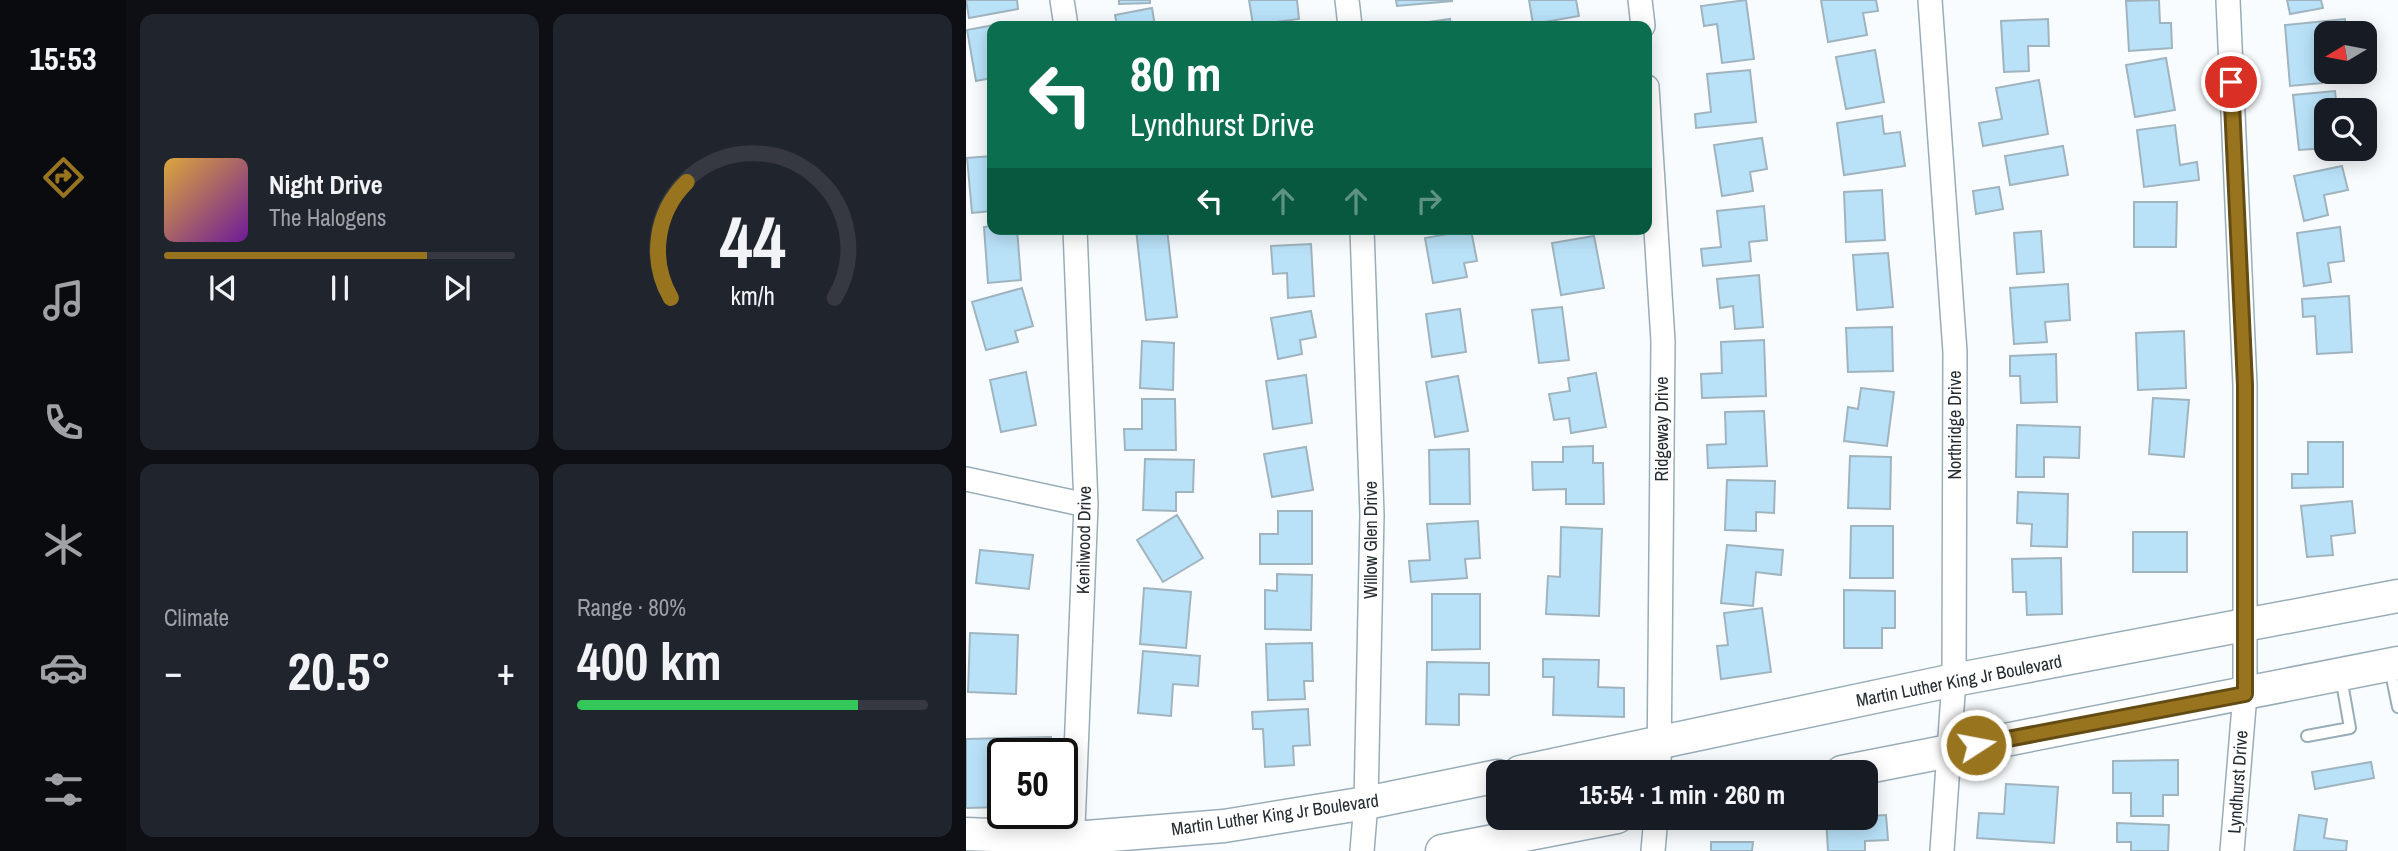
<!DOCTYPE html>
<meta charset="utf-8">
<style>
body{margin:0;font-family:"Archivo Narrow",sans-serif;background:#20242c;color:#f1f3f6;height:100vh;display:flex;flex-direction:column;font-size:26px;white-space:nowrap}
*{box-sizing:border-box;margin:0}
p{font-size:23px;color:#9ea1a6}
.icon{flex:none;width:38px;height:38px;fill:none;stroke:currentColor;stroke-width:2;stroke-linecap:round;stroke-linejoin:round}
.map{position:relative;flex:1;overflow:hidden}
.panel{display:flex;flex-direction:column;gap:14px;padding:14px;background:#0d0f14;width:840px}
.panel>*{flex:none}
.top-card{position:absolute;left:21px;top:21px;width:665px;height:214px;border-radius:14px;box-shadow:0 4px 18px #0003;background:#0b6e4f;color:#fff;overflow:hidden}
.needle{width:46px;rotate:260deg}
.buttons{position:absolute;left:1348px;top:21px;display:grid;gap:14px}
.buttons a{display:grid;place-items:center;width:63px;height:63px;border-radius:14px;background:#171b24;box-shadow:0 4px 18px #0003;font-size:35px}
.speed{position:absolute;left:21px;top:738px;display:flex;gap:14px;font-size:35px;font-weight:700;text-align:center}
.speed>*{display:grid;place-content:center;width:91px;height:91px;border-radius:50%;background:#171b24;box-shadow:0 4px 18px #0003;line-height:1}
.speed .limit{border:4px solid #111;border-radius:10px;background:#fff;color:#111}
.pin{position:absolute;display:grid;place-items:center;width:60px;height:60px;color:#fff;margin:-30px;border:4px solid #fff;border-radius:50%;box-shadow:0 2px 7px #0007}
.me{position:absolute;width:77px;margin:-38px;rotate:79deg;stroke-linejoin:round;filter:drop-shadow(0 0 5px #0008)}
.turn{display:flex;align-items:center;gap:24px;height:147px;padding:0 28px;font-size:32px}
.turn .icon{width:91px;height:91px;stroke-width:2.5}
.turn b{display:block;font-size:49px;line-height:60px}
.lanes{display:flex;align-items:center;height:66px;padding:0 28px;background:#0003;justify-content:center;gap:35px;direction:ltr}
.lanes .off{opacity:.35}
.big{font-size:52px;font-weight:700;line-height:1.1}
.panel .widget{flex:1;display:flex;flex-direction:column;justify-content:center;gap:10px;min-width:0;padding:0 24px;border-radius:14px;background:#20242c}
.panel .dial{align-items:center;gap:0}
.dial svg{height:182px;overflow:visible;fill:none;stroke:#363941;stroke-width:7;stroke-linecap:round;text-anchor:middle}
.dial text{fill:#f1f3f6;stroke:none}
.song{display:flex;align-items:center;gap:21px}
.cover{width:84px;height:84px;border-radius:10px;background:linear-gradient(135deg,hsl(40 70% 55%),hsl(280 70% 35%))}
.played{height:7px;border-radius:4px;background:linear-gradient(90deg,#98741e 75%,#363941 75%)}
.keys{display:flex;justify-content:space-around;direction:ltr}
.heat{display:flex;justify-content:space-between;align-items:center;font-size:38px;direction:ltr}
.charge{height:10px;border-radius:5px;background:linear-gradient(90deg,#34c759 80%,#363941 0)}
.panel .tiles{flex:1;display:grid;gap:14px;grid-template-columns:repeat(2,1fr)}
.trip{position:absolute;left:520px;top:760px;width:392px;height:70px;border-radius:14px;background:#171b24;box-shadow:0 4px 18px #0003;font-weight:700;line-height:70px;text-align:center}
main{display:flex;flex:1;min-height:0}
.menu{display:flex;flex-direction:column;width:126px;justify-content:space-around;align-items:center;background:#090b0e;color:#9ea1a6}
.menu .icon{width:49px;height:49px}
.menu .selected{color:#98741e}
.menu b{font-size:32px;color:#f1f3f6}
.map>svg:first-child{display:block}
.building{fill:#b9e2f9;stroke:#a0b4bf;stroke-width:2}
.lines{fill:none;stroke-linecap:round;stroke-linejoin:round}
.lane-casing{stroke:#99adb8;stroke-width:14}
.street-casing{stroke:#99adb8;stroke-width:26}
.secondary-casing{stroke:#99adb8;stroke-width:35}
.lane{stroke:#fff;stroke-width:10}
.street{stroke:#fff;stroke-width:23}
.secondary{stroke:#fff;stroke-width:32}
.route-casing{stroke:#634b14;stroke-width:18}
.route{stroke:#98741e;stroke-width:12}
.labels{text-anchor:middle;stroke-width:5;stroke-linejoin:round;paint-order:stroke}
.street-label{font-size:18px;fill:#242c31;stroke:#fff}
</style>
<main>
<nav class="menu">
<b>15:53</b>
<svg class="icon selected" aria-label="directions" viewBox="0 0 24 24"><path d="M12 3l9 9-9 9-9-9zM9 14v-3h6M13 9l2 2-2 2"/></svg>
<svg class="icon" aria-label="music" viewBox="0 0 24 24"><path d="M9 18V5l10-2v13"/><circle cx="6" cy="18" r="3"/><circle cx="16" cy="16" r="3"/></svg>
<svg class="icon" aria-label="phone" viewBox="0 0 24 24"><path d="M5 4h4l2 5-3 2q2 4 5 5l2-3 5 2v4C11 20 4 13 5 4z"/></svg>
<svg class="icon" aria-label="climate" viewBox="0 0 24 24"><path d="M12 3v18M4 7l16 10M4 17L20 7"/></svg>
<svg class="icon" aria-label="car" viewBox="0 0 24 24"><path d="M5 17H2v-5l4-1 3-4h7l3 4 3 1v5h-3M9 17h6M6 11h13"/><circle cx="7" cy="17" r="2"/><circle cx="17" cy="17" r="2"/></svg>
<svg class="icon" aria-label="filters" viewBox="0 0 24 24"><path d="M4 7h16M4 17h16"/><circle cx="9" cy="7" r="2"/><circle cx="15" cy="17" r="2"/></svg>
</nav>
<section class="panel">
<div class="tiles">
<div class="widget">
<div class="song"><i class="cover"></i><div><b>Night Drive</b><p>The Halogens</p></div></div>
<div class="played"></div>
<div class="keys"><svg class="icon" aria-label="previous" viewBox="0 0 24 24"><path d="M18 5L8 12l10 7zM5 5v14"/></svg><svg class="icon" aria-label="pause" viewBox="0 0 24 24"><path d="M8 5v14M16 5v14"/></svg><svg class="icon" aria-label="next" viewBox="0 0 24 24"><path d="M6 5l10 7-10 7zM19 5v14"/></svg></div>
</div>
<div class="widget dial"><svg viewBox="0 0 100 80">
<path d="M14 69A42 42 0 1 1 86 69"/>
<path d="M14 69A42 42 0 0 1 21 18" stroke="#98741e"/>
<text x="50" y="56" font-size="32" font-weight="700">44</text>
<text x="50" y="72" font-size="11">km/h</text>
</svg></div>
<div class="widget"><p>Climate</p>
<div class="heat"><a>−</a><b class="big">20.5°</b><a>+</a></div>
</div>
<div class="widget"><p>Range · 80%</p><b class="big">400 km</b><div class="charge"></div></div>
</div>
</section>
<div class="map">
<svg width="1432" height="851" viewBox="0 0 1432 851">
<rect width="100%" height="100%" fill="#f8fcfe"/>
<!-- building -->
<path class="building" d="M0 0H51L52 9 3 18Z
M153 0H184V3L153 4Z
M283 0H331L333 19 287 25Z
M430 0H486V1L431 6Z
M563 0H610L613 16 567 24Z
M780 0 788 59 756 63 751 24 738 26 735 6Z
M855 0H910L912 11 897 13 901 35 862 42Z
M1193 0 1194 23H1205L1206 48 1163 51 1160 1Z
M1321 0H1355L1357 8 1324 14Z
M186 8 189 26H151L149 15Z
M484 19 485 26H448V24Z
M1082 19 1083 46H1062L1063 71 1038 72 1035 21Z
M1379 19 1380 33H1360V52H1354L1356 83 1324 86 1319 25Z
M33 24 26 26V78L10 81 1 30Z
M909 50 918 102 880 109 870 57Z
M1200 58 1209 110 1169 117 1160 65Z
M784 70 790 122 730 128 729 114 745 112 741 74Z
M1073 80 1082 134 1017 146 1013 123 1036 119 1030 88Z
M1369 91 1371 110H1360V148L1333 150 1327 95Z
M916 116 918 134 934 132 939 166 878 175 871 123Z
M1209 125 1214 165 1231 162 1233 180 1178 187 1171 130Z
M796 138 801 169 784 172 787 191 756 196 748 145Z
M1097 146 1102 175 1044 185 1039 156Z
M26 156V211L6 213 1 158Z
M1376 166 1382 190 1358 195 1362 215 1338 221 1328 176Z
M1033 187 1037 209 1010 214 1007 191Z
M916 190 919 240 880 242 878 192Z
M1168 202H1211L1210 247H1168Z
M798 206 801 240 783 242 785 261 737 266 735 249 755 247 751 211Z
M26 226V229H51L55 280 22 283 18 227Z
M1374 227 1378 261 1362 263 1365 282 1338 286 1331 233Z
M170 229H201L211 317 180 320Z
M306 229H338V230L306 232Z
M505 230 511 261 498 263 501 277 467 283 459 238Z
M1075 231 1078 272 1051 274 1048 233Z
M628 236 638 288 595 295 586 243Z
M345 244 348 296 322 298 321 273 307 274 305 246Z
M922 253 927 307 891 310 887 255Z
M793 275 797 327 769 329 767 306 754 308 751 279Z
M1102 284 1104 320 1079 322 1081 342 1048 344 1044 288Z
M56 288 67 326 49 331 52 342 20 350 6 302Z
M1383 296 1386 352 1351 354 1349 316 1337 317 1336 299Z
M596 307 603 360 573 363 566 310Z
M494 309 500 352 466 357 460 314Z
M345 311 350 337 334 340 336 354 312 359 305 318Z
M926 327 927 371 882 372 880 328Z
M1218 331 1220 388 1172 390 1170 333Z
M798 340 800 396 736 398 735 374 756 373 755 342Z
M176 341 208 343 207 390 174 388Z
M1090 354 1091 402 1055 403 1054 376H1044V356Z
M60 372 70 425 35 432 24 380Z
M630 373 640 427 605 433 603 418 588 420 583 394 604 391 602 378Z
M340 375 346 423 307 429 300 381Z
M492 376 502 431 469 437 460 382Z
M895 388 928 392 921 446 878 441 882 407 892 409Z
M1187 398 1223 400 1218 457 1183 454Z
M176 399H209L210 450H159L158 429H176Z
M798 411 801 466 742 468 741 445 760 444 759 412Z
M1051 425 1114 427 1113 458 1078 457V477H1050Z
M1342 442H1377V487L1326 488V474H1342Z
M627 446V463H637L638 504H600V489L567 490 566 462H597V447Z
M340 447 347 490 306 497 298 454Z
M503 449 504 504H464L463 450Z
M884 456 925 457 924 509 882 508Z
M179 459 228 460 227 492H210V511L177 510Z
M761 480 809 481 808 513 790 512V531L759 530Z
M1052 492 1102 494 1101 547 1065 546 1066 524 1051 523Z
M1386 501 1389 533 1365 536 1367 555 1341 557 1335 506Z
M312 511H346V564H294V534H312Z
M211 515 237 558 197 582 171 540Z
M512 521 514 558 499 559 501 578 445 582 443 561 464 560 461 524Z
M885 526H927V578H884Z
M595 527 636 529 633 616 580 614 582 576 594 577Z
M1167 532H1221V572H1167Z
M761 545 817 550 815 575 790 572 787 606 755 603Z
M14 550 67 555 63 589 10 583Z
M1095 558 1096 614 1061 615 1060 592H1047L1046 559Z
M311 574 346 575 345 630 299 629V590L311 591Z
M178 588 225 592 220 648 174 644Z
M878 590 929 591V628H916V648H878Z
M466 594H514V649L466 650Z
M796 608 805 672 755 679 751 646 762 645 758 613Z
M4 633 52 635 50 694 2 692Z
M346 643 347 681H338L339 699 302 700 300 644Z
M177 651 234 656 232 686 207 684 205 716 172 713Z
M577 659 633 660 632 687 658 688V717L587 715 588 677H577Z
M461 662 523 663V695L493 694V725L460 724Z
M342 709 344 745 327 746 328 765 299 767 297 729H287L286 712Z
M85 737V754H37V807L0 808V739Z
M1212 760V795H1197V816H1165V793H1147V761Z
M1405 762 1408 778 1349 789 1346 772Z
M1040 784 1092 787 1088 843 1011 838 1013 813 1038 814Z
M920 815 922 840 899 841V851H862L860 818Z
M1333 815 1361 819 1358 838 1381 841 1380 851H1328Z
M1151 823 1203 825 1202 851H1165V842H1151Z
M745 842H787L786 851H745Z"/>
<g class="lines">
<!-- lane casing -->
<g class="lane-casing">
<path id="lane" d="M1424 668 1432 707
M1341 736 1384 728 1375 677"/>
</g>
<!-- street casing -->
<g class="street-casing">
<path id="street" d="M96 0 100 26
M381 0 384 26
M674 0 677 26
M964 0 989 352 988 680 976 851
M1262 0 1279 385V694L1266 851
M681 87 697 341 693 772
M0 479 120 505
M106 851 120 505 109 229
M396 851 400 803 406 515 396 229
M687 851 690 817"/>
</g>
<!-- secondary casing -->
<g class="secondary-casing">
<path id="secondary" d="M554 772 988 680 1432 596
M876 772 1432 663
M0 834 108 838 258 826 400 803 532 776
M476 851 651 817"/>
</g>
<!-- lane -->
<use href="#lane" class="lane"/>
<!-- street -->
<use href="#street" class="street"/>
<!-- secondary -->
<use href="#secondary" class="secondary"/>
</g>
<g class="lines">
<!-- route casing -->
<g class="route-casing">
<path id="route" d="M1010 745 1279 694V385L1265 82"/>
</g>
<!-- route -->
<use href="#route" class="route"/>
</g>
<g class="labels">
<!-- street labels -->
<g class="street-label">
<text transform="translate(989 425) rotate(-90)" y="6">Northridge Drive</text>
<text transform="translate(696 429) rotate(-90)" y="6">Ridgeway Drive</text>
<text transform="translate(118 540) rotate(-89)" y="6">Kenilwood Drive</text>
<text transform="translate(405 540) rotate(-90)" y="6">Willow Glen Drive</text>
<text transform="translate(993 681) rotate(-11)" y="6">Martin Luther King Jr Boulevard</text>
<text transform="translate(1272 782) rotate(-86)" y="6">Lyndhurst Drive</text>
<text transform="translate(309 815) rotate(-8)" y="6">Martin Luther King Jr Boulevard</text>
</g>
</g>
</svg>
<div class="buttons">
<a><svg class="needle" viewBox="-14 -14 28 28"><path d="M0-13l5 13h-10z" fill="#e53935"/><path d="M0 13l5-13h-10z" fill="#9ea1a6"/></svg></a>
<a><svg class="icon" aria-label="search" viewBox="0 0 24 24"><circle cx="10" cy="10" r="6"/><path d="M15 15l6 6"/></svg></a>
</div>
<div class="speed"><div class="limit">50</div></div>
<div class="pin" style="left:1265px;top:82px;background:#d93025"><svg class="icon" aria-label="arrive" viewBox="0 0 24 24"><path d="M6 21V4h12l-3 4 3 4H6"/></svg></div>
<svg class="me" style="left:1010px;top:745px" viewBox="-20 -20 40 40"><circle r="17" fill="#98741e" stroke="#fff" stroke-width="3"/><path d="M0-11L8 9 0 5-8 9z" fill="#fff"/></svg>
<div class="trip">15:54 · 1 min · 260 m</div>
<div class="top-card">
<div class="turn"><svg class="icon" aria-label="left" viewBox="0 0 24 24"><path d="M17 20v-9H6M10 6l-5 5 5 5"/></svg><div><b>80 m</b>Lyndhurst Drive</div></div>
<div class="lanes"><svg class="icon" aria-label="left" viewBox="0 0 24 24"><path d="M17 20v-9H6M10 6l-5 5 5 5"/></svg><svg class="icon off" aria-label="ahead" viewBox="0 0 24 24"><path d="M12 20V5M6 11l6-6 6 6"/></svg><svg class="icon off" aria-label="ahead" viewBox="0 0 24 24"><path d="M12 20V5M6 11l6-6 6 6"/></svg><svg class="icon off" aria-label="right" viewBox="0 0 24 24"><path d="M7 20v-9h11M14 6l5 5-5 5"/></svg></div>
</div>
</div>
</main>
